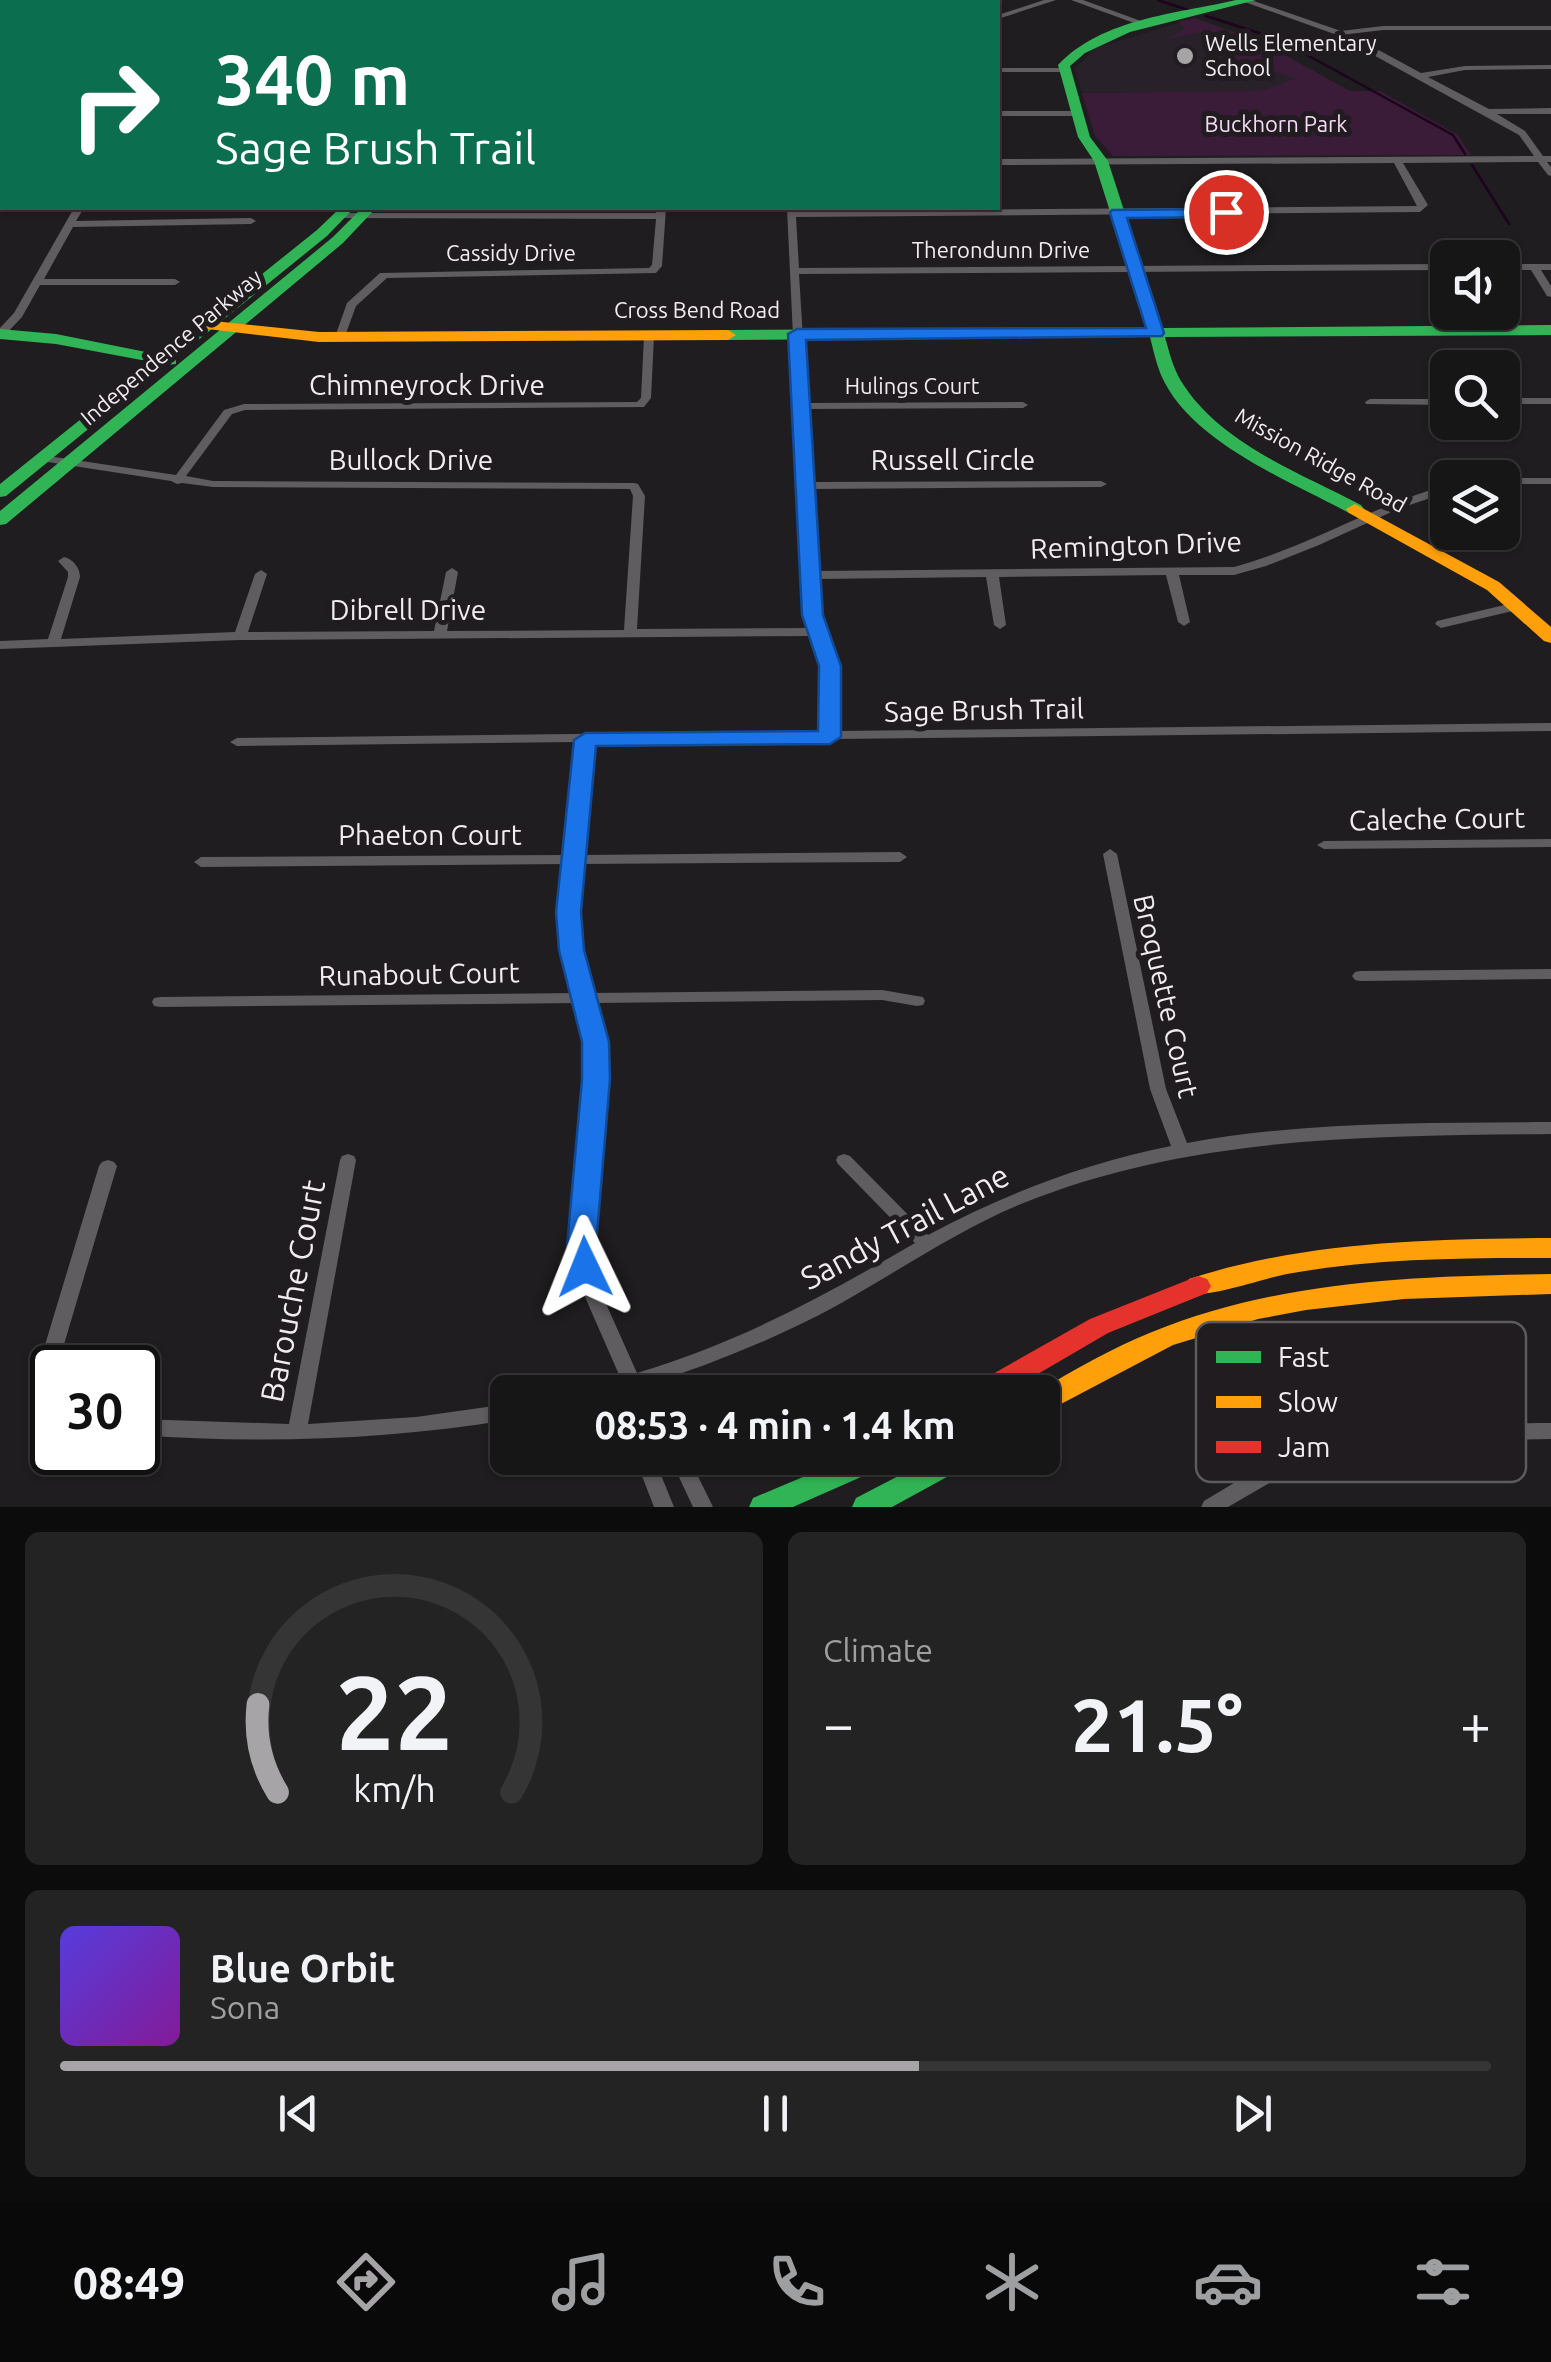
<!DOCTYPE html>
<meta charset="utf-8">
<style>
body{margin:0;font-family:Ubuntu,sans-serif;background:#242324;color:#f1f3f6;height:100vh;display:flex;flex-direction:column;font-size:38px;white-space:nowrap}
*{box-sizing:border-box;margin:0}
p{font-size:32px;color:#9e9fa1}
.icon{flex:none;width:55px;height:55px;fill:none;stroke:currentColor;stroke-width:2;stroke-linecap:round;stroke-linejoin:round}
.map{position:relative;height:1507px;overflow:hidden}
.panel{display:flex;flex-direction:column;gap:25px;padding:25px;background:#0d0c0d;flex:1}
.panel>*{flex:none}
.banner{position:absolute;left:0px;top:0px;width:1000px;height:210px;box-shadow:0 2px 8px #0004,0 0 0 2px #363536;background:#0b6e4f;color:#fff;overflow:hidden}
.buttons{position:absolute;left:1430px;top:240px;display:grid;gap:20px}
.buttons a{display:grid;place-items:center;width:90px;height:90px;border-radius:15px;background:#171617;box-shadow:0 2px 8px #0004,0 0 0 2px #363536;font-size:50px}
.speed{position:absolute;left:30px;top:1345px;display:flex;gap:20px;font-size:50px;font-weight:700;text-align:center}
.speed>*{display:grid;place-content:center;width:130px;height:130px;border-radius:50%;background:#171617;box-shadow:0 2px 8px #0004,0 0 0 2px #363536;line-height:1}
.speed .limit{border:5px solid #111;border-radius:15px;background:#fff;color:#111}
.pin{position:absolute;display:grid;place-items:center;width:85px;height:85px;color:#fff;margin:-42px;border:5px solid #fff;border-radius:50%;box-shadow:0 2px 10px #0007}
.me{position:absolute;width:110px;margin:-55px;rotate:358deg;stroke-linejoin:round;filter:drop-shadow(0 0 8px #0008)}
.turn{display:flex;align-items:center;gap:35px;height:210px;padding:0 50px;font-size:45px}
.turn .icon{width:130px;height:130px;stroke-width:2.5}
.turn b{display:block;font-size:70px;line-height:85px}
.big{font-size:75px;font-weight:700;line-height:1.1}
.panel .widget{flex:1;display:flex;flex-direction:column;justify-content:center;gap:15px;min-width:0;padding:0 35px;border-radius:15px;background:#242324}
.panel .dial{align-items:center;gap:0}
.dial svg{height:260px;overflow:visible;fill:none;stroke:#363536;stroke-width:7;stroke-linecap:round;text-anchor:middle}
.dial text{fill:#f1f3f6;stroke:none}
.song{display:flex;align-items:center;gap:30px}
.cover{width:120px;height:120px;border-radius:15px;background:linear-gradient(135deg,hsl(250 70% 55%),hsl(290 70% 35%))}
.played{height:10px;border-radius:5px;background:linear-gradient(90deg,#a7a4a7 60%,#363536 60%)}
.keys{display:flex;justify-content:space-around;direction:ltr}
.heat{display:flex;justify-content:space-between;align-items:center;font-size:55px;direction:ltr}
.panel .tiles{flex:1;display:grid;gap:25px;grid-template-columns:1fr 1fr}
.widget:last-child{grid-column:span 2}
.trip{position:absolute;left:490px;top:1375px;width:570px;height:100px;border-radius:15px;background:#171617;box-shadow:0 2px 8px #0004,0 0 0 2px #363536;font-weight:700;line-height:100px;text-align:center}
.menu{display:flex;height:160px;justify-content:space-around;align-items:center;background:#090909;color:#9e9fa1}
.menu .icon{width:70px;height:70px}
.menu .selected{color:#a7a4a7}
.menu b{font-size:45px;color:#f1f3f6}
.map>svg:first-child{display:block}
.built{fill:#292129}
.green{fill:#3a1c39}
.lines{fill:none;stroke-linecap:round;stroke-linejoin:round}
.stream{stroke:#1d031d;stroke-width:2.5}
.street{fill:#5f5d5f;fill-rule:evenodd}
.fast{fill:#30b455;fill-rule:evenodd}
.slow{fill:#ff9f0a;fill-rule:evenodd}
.jam{fill:#e5322d;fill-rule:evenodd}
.route{fill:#1a73e8;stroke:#114b97;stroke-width:2.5}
.poi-dot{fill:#a7a4a7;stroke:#201c20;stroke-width:4}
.labels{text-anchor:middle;stroke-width:10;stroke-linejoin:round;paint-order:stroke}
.far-poi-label{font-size:22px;fill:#f0edf0;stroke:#201c20;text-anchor:start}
.far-park-label{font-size:22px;fill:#f8d9f6;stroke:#201c20}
.far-street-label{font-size:22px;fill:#f0edf0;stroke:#201c20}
.street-label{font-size:28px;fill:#f0edf0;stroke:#201c20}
.near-street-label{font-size:32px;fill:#f0edf0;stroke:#201c20}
.key{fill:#201c20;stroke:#5e5b5e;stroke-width:2.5}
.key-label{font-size:28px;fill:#f0edf0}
</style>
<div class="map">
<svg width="1551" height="1507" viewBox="0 0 1551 1507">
<rect width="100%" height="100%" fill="#1f1d1f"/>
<!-- built -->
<path class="built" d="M1195 18 1261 42 1350 91 1082 93 1075 68 1096 48Z"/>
<!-- green -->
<path class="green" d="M1195 18 1261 42 1350 91H1380L1458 135 1471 155 1113 156 1095 136 1082 93 1263 91 1258 88 1265 90 1295 79 1249 62 1240 65 1226 60 1244 52 1235 50 1242 47 1202 32 1161 40 1182 32 1184 27 1178 22Z"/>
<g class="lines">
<!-- stream -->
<path class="stream" d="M1158 0 1188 10
M1206 16 1278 39 1453 135 1465 154
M1472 165 1509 224"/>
<!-- street -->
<path class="street" d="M137 0H145L143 2H135Z
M1044 0H1056L998 19V15Z
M1071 0H1083L1152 25 1145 27Z
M1239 0H1251L1341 31 1383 26H1551V30H1383L1349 34 1421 73 1465 66 1551 65V69L1465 70 1428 77 1489 109 1551 108V114H1497L1525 131 1543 156H1551V162H1547L1551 167V176L1548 175 1538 162 1403 163 1428 205 1420 212 796 217 799 268 1448 264V270L799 274 807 403 1023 402 1028 405 1023 408 807 409 811 482 1101 481 1107 484 1101 487 811 489 816 571 1234 567C1308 547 1373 505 1448 485V492L1398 509 1319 545 1266 566 1234 575H1179L1190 622 1184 626 1178 622 1166 575 999 577 1006 625 1000 629 994 625 986 577 816 579 818 615 837 666 836 731 1551 723V731L834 739 829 741 824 739 592 742 582 855 900 852 907 857 900 862 582 864 577 926 592 993 882 990 917 996 923 997 925 1001 923 1005 917 1006 882 1000 594 1003 603 1042 604 1079 591 1245 603 1297 637 1373C740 1342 822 1297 915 1243L838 1164 836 1160 838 1156 844 1154 850 1156 928 1235C1005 1194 1085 1163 1171 1146L1150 1089 1103 854 1110 849 1117 854 1166 1089 1187 1143C1306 1121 1430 1123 1551 1122V1134C1371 1136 1191 1135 1021 1204 956 1231 897 1272 836 1306 775 1339 712 1364 647 1385L652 1392H630L628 1390 620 1392H585L587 1387 620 1377 585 1297 573 1245 588 1079 587 1042 578 1003 160 1007 154 1006 152 1002 154 998 160 997 576 993 561 926 567 864 201 867 194 862 201 857 568 855 578 742 237 746 230 742 237 738 822 731 823 666 813 636 240 640 0 649V641L48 639 68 577V572L58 561 64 557C73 559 80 568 80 577L61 639 235 632 255 574 261 570 267 574 248 632 434 631 446 572 452 568 458 572 447 631 624 630 633 496 630 489 213 487 182 483 177 484 171 481 41 461 35 458 41 455 176 475 224 410 244 404 637 402 641 398 644 336 649 333 654 336 651 398 644 407 245 410 232 414 186 476 213 481 634 483 638 484 645 496 637 629 810 628 806 615 787 208H795L796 211 1417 206 1394 163 998 165V159L1534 156 1519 135 1337 35Z
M998 68H1065L1069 70 1065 72H998Z
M1077 111 1081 114 1080 116H998V111Z
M2 119V125L0 126V120Z
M74 208H84L76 221 251 218 256 221 251 224 73 227 44 279H175L180 282 175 285H40L22 317 4 336 0 337V328L14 313Z
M657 208H666L662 266 656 273 387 278 356 306 344 339 340 340 335 337 347 303 380 273 649 268 652 265 656 219 340 218 335 215 337 213H656Z
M1502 264H1551V270H1541L1551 286V297L1547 296 1531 270H1502Z
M1502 398H1551V404H1502Z
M1370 399H1448V405L1366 404 1365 402Z
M1502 478H1551V484H1502Z
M1517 602 1521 603 1523 606 1521 609 1441 628 1435 624 1437 621Z
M1551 839V847L1324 849 1317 845 1324 841Z
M1551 969V979L1360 981 1355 980 1352 976 1355 972 1360 971Z
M348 1154 354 1156 356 1160 308 1424 416 1417 508 1404V1420C384 1440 262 1444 138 1435V1419L289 1424 340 1160 342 1156Z
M108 1160 114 1162 117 1166 57 1368H52C52 1383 47 1396 50 1411L52 1413V1429L34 1421 29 1398 99 1166 102 1162Z
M1551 1423V1439L1415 1441 1349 1450 1320 1458 1292 1470 1228 1507H1201L1204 1501C1240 1480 1274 1457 1313 1444 1390 1418 1472 1424 1551 1423Z
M635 1458H654L674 1507H654Z
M670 1458H689L713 1507H693Z"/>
<!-- fast -->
<path class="fast" d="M432 0H444V2H433Z
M1236 0H1256L1130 32 1085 53 1070 66 1090 137 1108 161 1162 328 1551 325V335L1165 337C1169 351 1173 368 1181 381 1220 444 1299 472 1361 505L1364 509 1361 513H1349C1288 480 1190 442 1161 375 1156 363 1153 349 1150 337L728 340 720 335 728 330 1147 328 1094 161 1078 137 1058 65C1103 18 1176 14 1236 0Z
M340 208H354L327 236 176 358V364L167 365 6 496 0 497V484L152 362 56 344 0 339V329L56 334 161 355 317 230Z
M362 208H376L343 243 6 524 0 525V511L333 237Z
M848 1458H890L886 1466 793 1507H749L753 1498Z
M933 1458H971L967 1466 892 1507H852L856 1498Z"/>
<!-- slow -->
<path class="slow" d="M204 320 319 332 728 330 736 335 728 340 319 342 199 328 196 325Z
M1355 504 1499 582 1551 627V643L1544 641 1487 590 1349 513 1346 509Z
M1551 1238V1258C1463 1258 1374 1258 1287 1274 1265 1278 1206 1299 1189 1293L1185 1286 1189 1279C1307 1241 1428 1239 1551 1238Z
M1551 1274V1294L1404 1299 1306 1310 1258 1319 1173 1345 1042 1414V1392H1037C1074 1370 1112 1348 1152 1332 1279 1280 1416 1276 1551 1274Z"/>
<!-- jam -->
<path class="jam" d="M1198 1276 1207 1279 1211 1286 1207 1293 1108 1333 1007 1392H971L975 1384 1090 1319Z"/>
</g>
<!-- route -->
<path class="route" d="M1232 209 1234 212 1226 217 1127 218 1164 333 1162 336 806 340 823 615 841 666V737L830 744 596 746 581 912 584 950 609 1042 610 1079 596 1246 600 1267 595 1275 585 1278 575 1275 567 1246 582 1079V1042L559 950 556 912 574 740 585 733 818 731 819 666 802 615 788 334 797 329 1146 328 1110 213 1112 210Z"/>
<!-- markers -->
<circle class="poi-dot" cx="1185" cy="56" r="10"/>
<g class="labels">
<!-- far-poi labels -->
<g class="far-poi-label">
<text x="1205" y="51">Wells Elementary<tspan x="1205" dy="25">School</tspan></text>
</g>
<!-- far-park labels -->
<g class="far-park-label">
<text x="1276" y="132">Buckhorn Park</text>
</g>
<!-- far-street labels -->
<g class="far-street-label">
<text x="1001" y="258">Therondunn Drive</text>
<text x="511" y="261">Cassidy Drive</text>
<text x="697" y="318">Cross Bend Road</text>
<text transform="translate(171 347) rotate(-40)" y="8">Independence Parkway</text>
<text x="912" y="394">Hulings Court</text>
<text transform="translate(1321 460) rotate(29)" y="8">Mission Ridge Road</text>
</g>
<!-- street labels -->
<g class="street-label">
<text x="427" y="395">Chimneyrock Drive</text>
<text x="411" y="470">Bullock Drive</text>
<text x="953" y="470">Russell Circle</text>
<text transform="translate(1136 545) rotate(-2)" y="10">Remington Drive</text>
<text x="408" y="620">Dibrell Drive</text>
<text transform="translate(984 710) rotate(-1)" y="10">Sage Brush Trail</text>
<text transform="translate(1437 819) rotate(-1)" y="10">Caleche Court</text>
<text x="430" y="845">Phaeton Court</text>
<text transform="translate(419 974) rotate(-1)" y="10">Runabout Court</text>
<text transform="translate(1166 996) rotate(77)" y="10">Broquette Court</text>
</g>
<!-- near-street labels -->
<g class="near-street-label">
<text transform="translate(905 1227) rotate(-28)" y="11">Sandy Trail Lane</text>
<text transform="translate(293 1291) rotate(-79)" y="11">Barouche Court</text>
</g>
</g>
<!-- legend -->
<rect x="1196" y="1322" width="330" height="160" rx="15" class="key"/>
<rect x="1216" y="1351" width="45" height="12" fill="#30b455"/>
<rect x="1216" y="1396" width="45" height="12" fill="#ff9f0a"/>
<rect x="1216" y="1441" width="45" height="12" fill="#e5322d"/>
<g class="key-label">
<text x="1278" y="1367">Fast</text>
<text x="1278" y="1412">Slow</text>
<text x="1278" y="1457">Jam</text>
</g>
</svg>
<div class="buttons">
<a><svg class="icon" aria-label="sound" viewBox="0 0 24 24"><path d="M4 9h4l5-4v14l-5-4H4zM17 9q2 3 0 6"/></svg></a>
<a><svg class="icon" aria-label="search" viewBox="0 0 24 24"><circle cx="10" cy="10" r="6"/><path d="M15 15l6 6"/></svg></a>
<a><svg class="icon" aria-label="layers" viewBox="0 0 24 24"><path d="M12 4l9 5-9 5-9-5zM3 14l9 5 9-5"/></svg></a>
</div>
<div class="speed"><div class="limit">30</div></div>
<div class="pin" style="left:1226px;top:212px;background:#d93025"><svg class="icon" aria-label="arrive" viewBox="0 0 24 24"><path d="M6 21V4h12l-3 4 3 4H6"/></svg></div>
<svg class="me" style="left:585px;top:1267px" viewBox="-20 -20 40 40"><path d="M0-17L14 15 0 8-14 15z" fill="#1a73e8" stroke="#fff" stroke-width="4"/></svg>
<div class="trip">08:53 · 4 min · 1.4 km</div>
<div class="banner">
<div class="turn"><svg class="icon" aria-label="right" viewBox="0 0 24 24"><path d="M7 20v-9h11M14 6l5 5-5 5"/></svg><div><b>340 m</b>Sage Brush Trail</div></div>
</div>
</div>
<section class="panel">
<div class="tiles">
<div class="widget dial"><svg viewBox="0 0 100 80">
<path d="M14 69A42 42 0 1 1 86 69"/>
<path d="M14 69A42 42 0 0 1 8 42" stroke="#a7a4a7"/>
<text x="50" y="56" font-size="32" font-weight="700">22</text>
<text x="50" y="72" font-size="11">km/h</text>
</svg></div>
<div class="widget"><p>Climate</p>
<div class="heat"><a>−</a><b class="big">21.5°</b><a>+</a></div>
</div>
<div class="widget">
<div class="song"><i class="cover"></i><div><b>Blue Orbit</b><p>Sona</p></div></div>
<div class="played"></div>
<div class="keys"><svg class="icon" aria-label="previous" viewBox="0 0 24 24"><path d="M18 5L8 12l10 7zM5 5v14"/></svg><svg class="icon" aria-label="pause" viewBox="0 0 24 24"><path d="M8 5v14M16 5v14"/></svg><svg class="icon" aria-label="next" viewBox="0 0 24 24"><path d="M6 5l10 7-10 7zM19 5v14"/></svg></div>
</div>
</div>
</section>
<nav class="menu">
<b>08:49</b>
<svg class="icon selected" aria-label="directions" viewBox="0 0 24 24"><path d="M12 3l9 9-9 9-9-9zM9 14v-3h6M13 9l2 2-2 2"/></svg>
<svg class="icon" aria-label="music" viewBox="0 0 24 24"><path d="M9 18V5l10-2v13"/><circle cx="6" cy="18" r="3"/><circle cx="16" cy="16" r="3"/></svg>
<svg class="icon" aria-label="phone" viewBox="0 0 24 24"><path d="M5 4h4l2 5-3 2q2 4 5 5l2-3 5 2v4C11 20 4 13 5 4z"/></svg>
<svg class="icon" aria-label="climate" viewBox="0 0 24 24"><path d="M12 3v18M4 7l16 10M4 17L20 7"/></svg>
<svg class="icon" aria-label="car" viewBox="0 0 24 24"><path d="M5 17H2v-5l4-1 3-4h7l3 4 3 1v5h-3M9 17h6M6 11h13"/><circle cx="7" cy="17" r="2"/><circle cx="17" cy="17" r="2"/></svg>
<svg class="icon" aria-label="filters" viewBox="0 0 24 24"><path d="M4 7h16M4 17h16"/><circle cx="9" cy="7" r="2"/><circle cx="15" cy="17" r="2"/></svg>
</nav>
